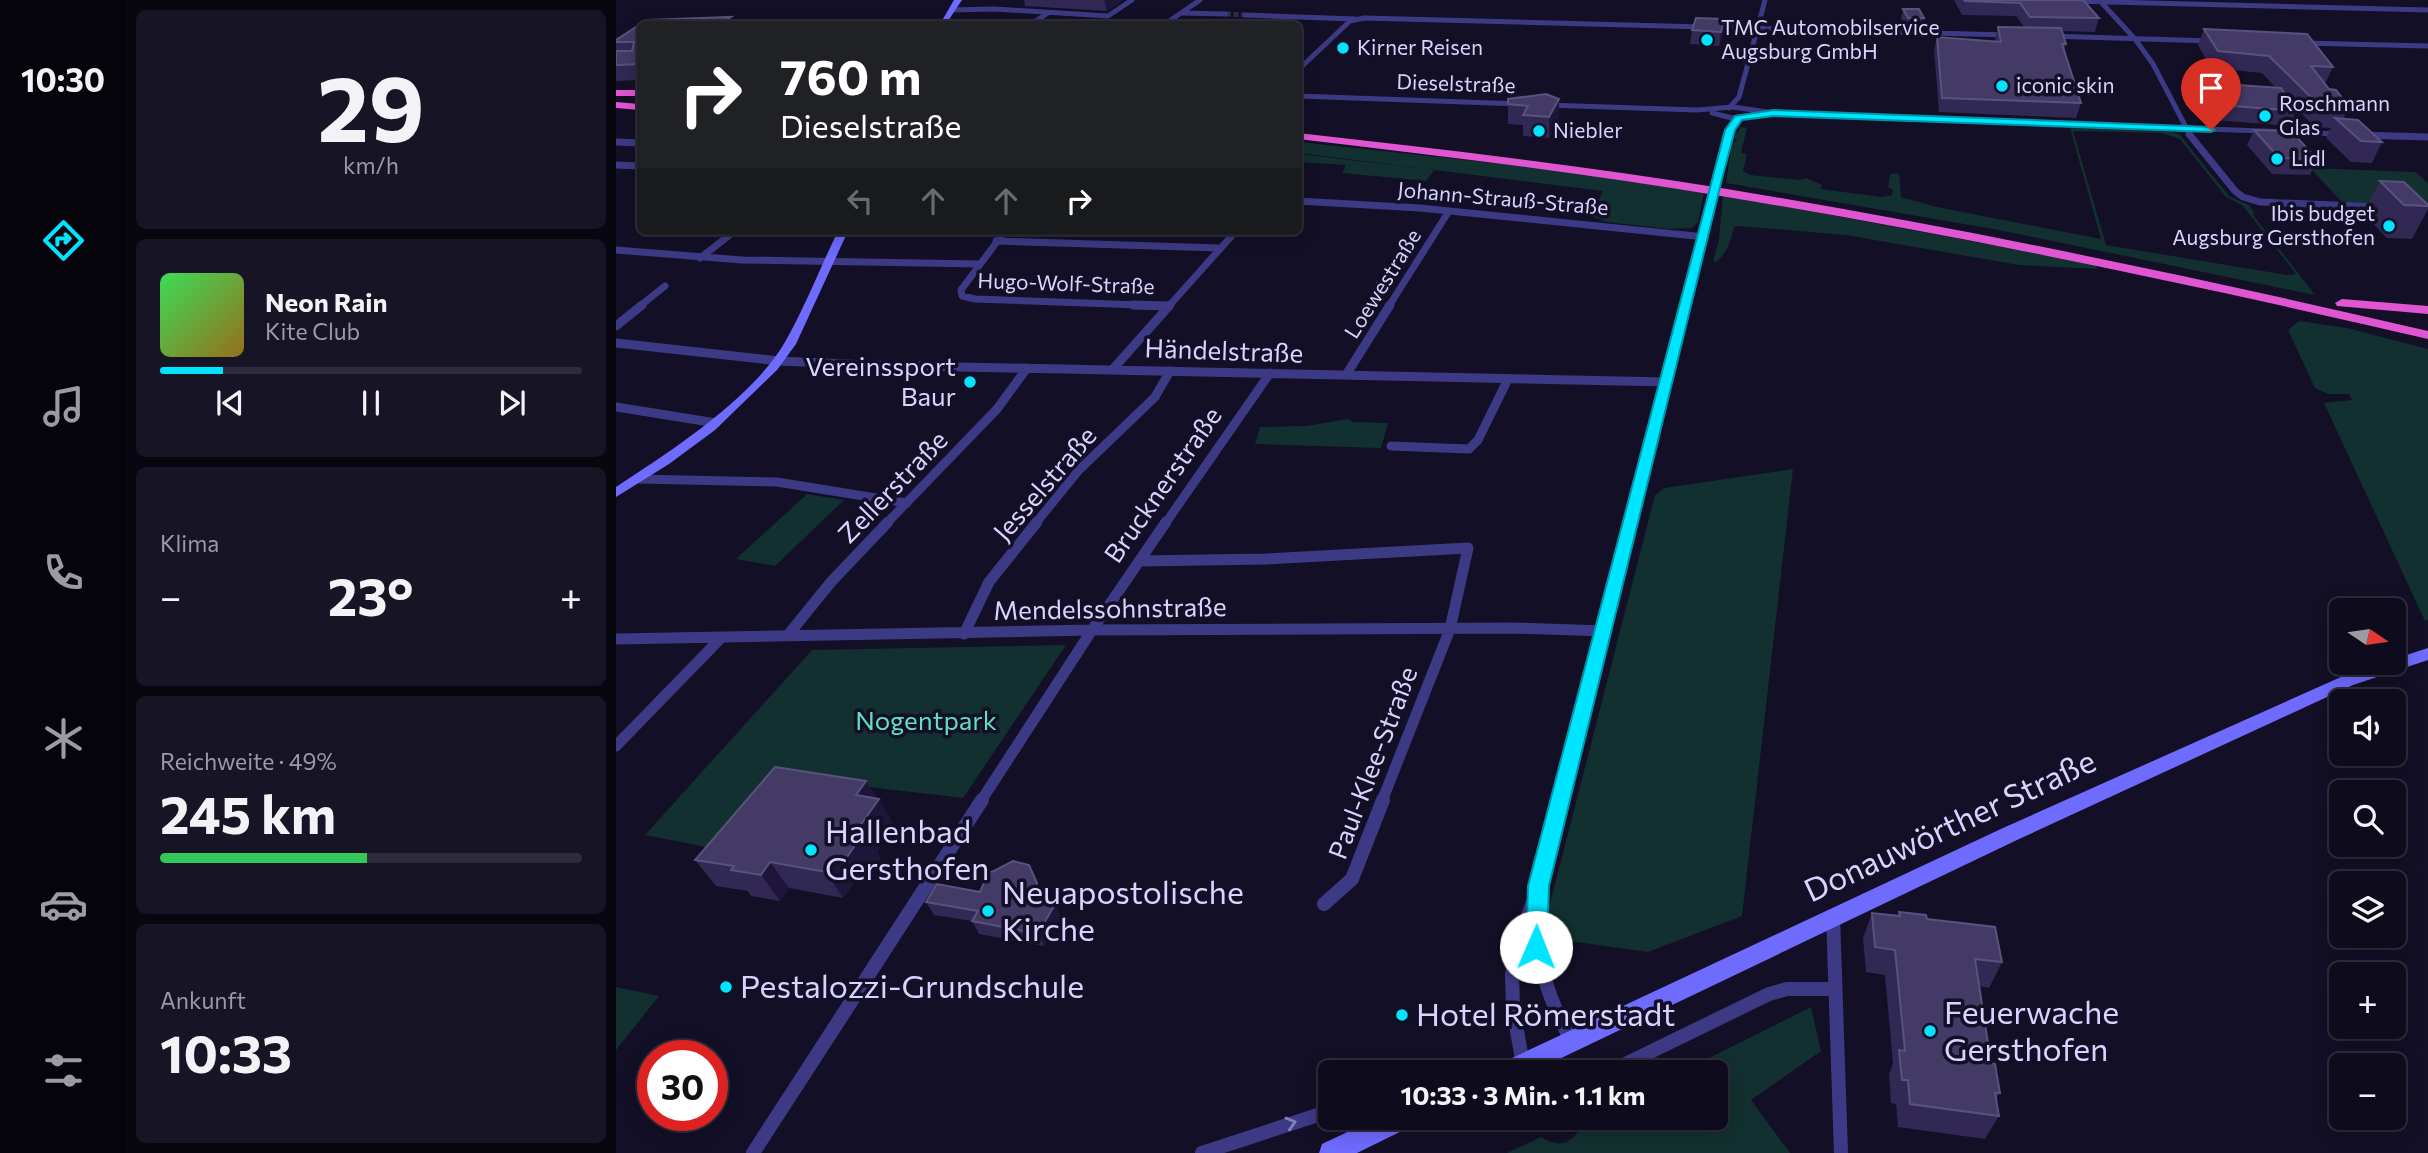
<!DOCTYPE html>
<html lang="de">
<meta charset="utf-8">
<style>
body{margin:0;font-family:Commissioner,sans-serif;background:#171425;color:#f1f3f6;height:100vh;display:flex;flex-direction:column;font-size:26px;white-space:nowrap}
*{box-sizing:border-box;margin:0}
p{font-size:23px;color:#9b9ba3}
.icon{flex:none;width:38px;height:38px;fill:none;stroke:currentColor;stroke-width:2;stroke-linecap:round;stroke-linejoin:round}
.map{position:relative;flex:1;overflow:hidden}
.sheet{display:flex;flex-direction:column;gap:10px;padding:10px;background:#08060f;width:490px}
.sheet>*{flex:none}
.guide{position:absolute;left:21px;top:21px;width:665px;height:214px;border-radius:10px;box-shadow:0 4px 18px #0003,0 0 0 2px #2e2b3b;background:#202124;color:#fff;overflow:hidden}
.needle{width:46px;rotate:103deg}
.controls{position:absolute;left:1713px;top:598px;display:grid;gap:14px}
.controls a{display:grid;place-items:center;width:77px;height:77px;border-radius:10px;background:#0e0b1c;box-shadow:0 4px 18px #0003,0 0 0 2px #2e2b3b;font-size:35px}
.speed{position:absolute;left:21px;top:1040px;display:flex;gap:14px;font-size:35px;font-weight:700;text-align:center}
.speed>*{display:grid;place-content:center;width:91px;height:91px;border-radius:50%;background:#0e0b1c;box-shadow:0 4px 18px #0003,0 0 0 2px #2e2b3b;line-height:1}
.speed .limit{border:10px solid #d22;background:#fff;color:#111}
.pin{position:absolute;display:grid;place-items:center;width:60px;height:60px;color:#fff;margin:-72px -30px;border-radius:50% 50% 50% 0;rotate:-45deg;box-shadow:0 0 7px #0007}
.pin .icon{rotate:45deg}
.me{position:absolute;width:77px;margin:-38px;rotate:1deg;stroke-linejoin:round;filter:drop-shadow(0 0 5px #0008)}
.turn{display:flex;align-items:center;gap:24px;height:147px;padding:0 28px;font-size:32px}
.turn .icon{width:91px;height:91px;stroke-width:2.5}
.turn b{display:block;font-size:49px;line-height:60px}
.lanes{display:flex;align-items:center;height:66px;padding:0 28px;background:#0003;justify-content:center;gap:35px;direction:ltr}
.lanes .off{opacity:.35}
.big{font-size:52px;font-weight:700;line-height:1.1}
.sheet .tile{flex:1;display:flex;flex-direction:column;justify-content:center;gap:10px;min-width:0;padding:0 24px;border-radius:10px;background:#171425}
.sheet .dial{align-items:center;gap:0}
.dial b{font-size:91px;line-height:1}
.song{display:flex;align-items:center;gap:21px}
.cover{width:84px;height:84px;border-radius:10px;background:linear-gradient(135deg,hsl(130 70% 55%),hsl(40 70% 35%))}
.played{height:7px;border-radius:4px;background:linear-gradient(90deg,#00e5ff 15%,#2e2b3b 15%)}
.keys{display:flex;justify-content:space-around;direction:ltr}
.heat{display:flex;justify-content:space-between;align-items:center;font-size:38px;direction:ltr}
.charge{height:10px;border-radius:5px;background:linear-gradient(90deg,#34c759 49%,#2e2b3b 0)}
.trip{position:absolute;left:702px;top:1060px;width:410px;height:70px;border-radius:10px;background:#0e0b1c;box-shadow:0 4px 18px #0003,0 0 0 2px #2e2b3b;font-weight:700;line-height:70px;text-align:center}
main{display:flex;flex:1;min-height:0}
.tab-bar{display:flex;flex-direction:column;width:126px;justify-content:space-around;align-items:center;background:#06040b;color:#9b9ba3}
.tab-bar .icon{width:49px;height:49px}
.tab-bar .active{color:#00e5ff}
.tab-bar b{font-size:32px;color:#f1f3f6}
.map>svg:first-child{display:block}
.green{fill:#12302f;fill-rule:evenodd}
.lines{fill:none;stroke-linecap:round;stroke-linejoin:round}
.minor-tunnel{stroke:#312d47;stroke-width:5;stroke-dasharray:5 2.5;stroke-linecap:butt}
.minor-far4{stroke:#3d3a85;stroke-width:5}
.minor-far3{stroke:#3d3a85;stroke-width:7}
.minor-far2{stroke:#3d3a85;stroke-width:9}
.minor-far1{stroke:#3d3a85;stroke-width:11}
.minor{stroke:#3d3a85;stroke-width:14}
.secondary{fill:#6f6bff;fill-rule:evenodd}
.trunk{fill:#e055d1;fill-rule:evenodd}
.minor-bridge{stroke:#3d3a85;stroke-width:7}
.wall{fill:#312854}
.shaded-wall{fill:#1d163a}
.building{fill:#433a66;stroke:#5a527e;stroke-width:2}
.oneway{stroke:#837fbc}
.route{fill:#00e5ff;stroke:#0095a6;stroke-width:2}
.poi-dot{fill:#00e5ff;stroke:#130f26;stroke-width:2.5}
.labels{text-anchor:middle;stroke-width:7;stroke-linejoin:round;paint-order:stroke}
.far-poi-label{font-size:21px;fill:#d9d4ff;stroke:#130f26;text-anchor:start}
.far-street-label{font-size:21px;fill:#d9d4ff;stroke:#130f26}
.street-label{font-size:26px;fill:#d9d4ff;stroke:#130f26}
.poi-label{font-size:26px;fill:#d9d4ff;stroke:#130f26;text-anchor:end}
.park-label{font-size:26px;fill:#5fe0c0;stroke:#130f26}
.near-street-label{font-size:32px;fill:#d9d4ff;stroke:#130f26}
.near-poi-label{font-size:32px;fill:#d9d4ff;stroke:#130f26;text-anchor:start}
</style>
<main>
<nav class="tab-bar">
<b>10:30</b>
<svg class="icon active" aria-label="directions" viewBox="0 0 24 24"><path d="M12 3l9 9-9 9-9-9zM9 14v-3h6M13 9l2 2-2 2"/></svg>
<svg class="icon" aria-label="music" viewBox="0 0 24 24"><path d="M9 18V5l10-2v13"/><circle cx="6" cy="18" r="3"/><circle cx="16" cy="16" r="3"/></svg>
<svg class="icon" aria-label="phone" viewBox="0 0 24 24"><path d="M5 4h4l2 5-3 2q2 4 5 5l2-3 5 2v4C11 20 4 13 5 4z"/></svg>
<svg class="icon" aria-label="climate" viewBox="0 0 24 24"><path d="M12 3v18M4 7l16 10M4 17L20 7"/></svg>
<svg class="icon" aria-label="car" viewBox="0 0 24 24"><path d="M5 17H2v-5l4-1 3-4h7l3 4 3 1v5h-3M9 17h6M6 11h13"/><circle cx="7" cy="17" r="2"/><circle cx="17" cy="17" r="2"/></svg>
<svg class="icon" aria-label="filters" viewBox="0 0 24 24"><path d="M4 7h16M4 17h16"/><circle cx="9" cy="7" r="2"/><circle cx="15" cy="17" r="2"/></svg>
</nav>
<section class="sheet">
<div class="tile dial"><b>29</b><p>km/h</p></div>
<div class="tile">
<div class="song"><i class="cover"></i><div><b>Neon Rain</b><p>Kite Club</p></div></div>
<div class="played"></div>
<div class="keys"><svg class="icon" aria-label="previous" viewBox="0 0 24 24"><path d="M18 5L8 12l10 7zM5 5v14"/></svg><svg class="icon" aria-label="pause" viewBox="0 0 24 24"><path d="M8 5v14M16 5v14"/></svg><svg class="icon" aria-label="next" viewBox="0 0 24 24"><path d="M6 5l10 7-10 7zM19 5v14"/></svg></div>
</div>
<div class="tile"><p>Klima</p>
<div class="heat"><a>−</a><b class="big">23°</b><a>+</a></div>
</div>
<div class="tile"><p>Reichweite · 49%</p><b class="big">245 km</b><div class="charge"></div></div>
<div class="tile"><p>Ankunft</p><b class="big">10:33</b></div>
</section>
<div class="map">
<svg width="1812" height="1153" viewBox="0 0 1812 1153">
<rect width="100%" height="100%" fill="#130f26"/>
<!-- green -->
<path class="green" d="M1125 127 1131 128 1125 153 1131 154 1127 171 1134 175 1184 180 1190 178 1206 185 1204 189 1266 197 1276 195 1277 190 1272 187 1274 174 1283 173 1285 197 1321 207 1485 239 1454 128 1557 132 1564 135 1613 196 1633 205 1639 214 1637 215 1699 295 1383 230 1110 183 1116 143 1121 140 1118 138ZM1457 131 1545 133 1564 139 1609 196 1627 206 1680 274 1671 275 1490 245Z
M683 142 923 168 1088 192 1082 222 1076 228 1053 229 982 221 988 220 975 217 987 191 683 153Z
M683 154 818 170 810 181 726 173 730 165 683 162Z
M1694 168 1799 172 1812 183V206L1726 202Z
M1107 195 1478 264 1482 269 1403 265 1230 235 1122 226 1118 227C1115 239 1111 254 1100 262L1097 261 1103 240Z
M1683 321 1731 328 1812 349V620L1809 621 1708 403 1736 400 1733 394H1712L1699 388 1672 330Z
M732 419 737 422 772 423 765 448 639 444 644 427 690 426Z
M1177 469 1126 916 1032 952 939 939 928 931 931 915 1039 495 1048 488Z
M191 494 228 500 159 566 120 559Z
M450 645 347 798 176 778 116 852 29 835 196 650Z
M0 987 43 996 0 1050Z
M1195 1007 1205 1051 1135 1100 1174 1153H891L925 1137C951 1153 959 1136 972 1118H1099V1073H1063Z"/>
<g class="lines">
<!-- minor-tunnel -->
<path class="minor-tunnel" d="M610 14 629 15"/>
<!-- minor-far4 -->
<path class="minor-far4" d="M1454 1 1812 10
M1485 2 1519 39 1537 64 1574 135
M335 10 378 9 492 16 516 0
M566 13 610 14
M629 15 739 19
M415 24 432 13
M549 24 584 0
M1433 36 1596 41
M1685 43 1812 46
M682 70 734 21 748 18 1393 35
M682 96 904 104
M930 105 1081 110 1117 107 1158 113 1725 134
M1113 108 1123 97 1149 0
M1096 113 1116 118 1138 115
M1113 135 1123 118
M1744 135H1756"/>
<!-- minor-far3 -->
<path class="minor-far3" d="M1573 134 1619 191 1627 197 1644 202 1765 207
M1714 134H1725
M1744 135 1812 137
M0 142 24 143
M0 165 24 166
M1102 175 1113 134
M682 201 804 208 1089 237
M389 231 345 290 346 296 359 299 552 306
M380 241 604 248
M0 250 126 260 363 264
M84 258 119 231
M24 306 49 286
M553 306 620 231
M773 306 833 211
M1069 306 1095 204"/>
<!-- minor-far2 -->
<path class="minor-far2" d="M517 305 552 306
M0 326 26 305
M0 343 163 361 254 365 1052 382
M497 369 554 305
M730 375 774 305
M0 407 100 423
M775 446 853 449 862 440 892 379
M22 479 161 482 291 503
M270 524 381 409 411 368
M419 524 463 470 539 397 554 371
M549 524 654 373
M1014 524 1070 305"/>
<!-- minor-far1 -->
<path class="minor-far1" d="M525 561 650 559 852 548 834 629 766 801
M348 634 373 582 421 522
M172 635 215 582 272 522
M0 639 476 630 897 628 988 631
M0 746 105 638
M365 801 476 630 550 522
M944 801 1015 522"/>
<!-- minor -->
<path class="minor" d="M922 899C919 957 928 991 956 1042
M708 904 736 879 767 800
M1217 916 1225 1153
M918 1059 924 1073
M907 1065 897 1008 896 974 903 940 923 886 945 800
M991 1073 1153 994 1171 989H1218
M736 1118 750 1135
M137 1153 366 800
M586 1153 714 1111"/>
<!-- secondary -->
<path class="secondary" d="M338 0H346L330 24H324Z
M222 231H232L180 344 161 370 99 430 53 464 0 497V487C55 451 136 399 169 342 189 307 204 268 222 231Z
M1812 648V660L1737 685 1401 840 914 1073H878L881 1065 1387 828 1725 677 1765 663H1778V659Z
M761 1118H800L796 1126 741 1153H703L706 1144Z"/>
<!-- trunk -->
<path class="trunk" d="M0 90H24V96H0Z
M0 102 24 104V110L0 108Z
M682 133C826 149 969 166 1111 189 1347 228 1580 277 1812 331V339C1580 285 1347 236 1111 197 969 173 826 156 682 139Z
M1726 299 1812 306V314L1721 306 1719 303Z"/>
<!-- minor-bridge -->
<path class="minor-bridge" d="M1095 204 1102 175"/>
</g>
<!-- wall -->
<path class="wall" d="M408 0H507L491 11 409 6Z
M1338 0H1467L1483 18 1479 32 1446 31 1450 44 1448 51 1465 103 1460 118 1323 112 1318 50 1321 37 1379 41 1382 27H1408L1400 16 1346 15Z
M1287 9 1308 18 1306 27H1290L1285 18Z
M115 17 118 24H24V80L0 81V51H1L0 48V40L31 20Z
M1109 19 1108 33 1103 46 1074 44 1076 30Z
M1588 29 1717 67 1709 84 1713 89 1733 107 1727 119 1766 142 1756 163 1735 162 1710 138 1715 128 1699 127 1675 103 1680 111 1674 126 1598 120 1586 97 1592 83 1660 88 1646 73 1595 68 1582 45Z
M930 94 943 119 933 138 907 136V125L892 124V99Z
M1638 130 1701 159 1694 175 1656 174 1631 145Z
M1764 181 1812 205V209L1796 239 1771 238 1747 213Z
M250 781 261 799H263L278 826 261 851 265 858 248 883 239 881 227 898 173 888 164 901 135 896 132 891 100 886 79 860Z
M364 892 427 896 426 901 445 917 428 946 363 934 356 921 318 915 310 902Z
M1283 912 1311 919 1386 962 1373 988 1363 986 1375 1063 1384 1093 1380 1099 1383 1116 1369 1139 1282 1127 1280 1104 1275 1103 1273 1074 1277 1064 1269 975 1250 972 1247 938 1256 913 1282 916Z"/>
<!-- shaded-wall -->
<path class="shaded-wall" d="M488 0H507L491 11Z
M115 17 118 24H104Z
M1109 19 1108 33 1103 46 1105 32Z
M943 99V119L933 138V117Z
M250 781 262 801 263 799 278 826 261 851 265 858 248 883 231 857 241 830 240 795Z
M221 855 239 881 227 898 210 872Z
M154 862 173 888 164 901 145 875Z
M413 865 427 896 423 913 417 900Z
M439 904 445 917 428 946 422 934Z"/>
<!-- building -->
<path class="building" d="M1348 0H1467L1483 18 1414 17 1404 3 1349 1Z
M1287 9H1303L1308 18H1292Z
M115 17 104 24H24V64L0 65V51H16L18 42H0V40L31 20Z
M1080 18 1109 19 1105 32 1076 30Z
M1382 27 1445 28 1450 44H1446L1465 103 1326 98 1321 37 1385 42Z
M1588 29 1691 34 1717 67 1695 66 1713 89 1720 90 1733 107 1723 106 1727 110 1707 109 1653 56 1602 51Z
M1592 83 1665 88 1680 111 1604 105Z
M930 94 943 99 933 117 907 115 912 106 892 104V99Z
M1719 118 1742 120 1766 142 1745 141Z
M1638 130 1675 131 1701 159 1663 158Z
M1764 181 1788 182 1812 205V206L1788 205Z
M159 767 250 781 240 795 263 799 241 830 249 831 231 857 221 855 210 872 154 862 145 875 115 870 118 866 79 860Z
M397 861 413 865 421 883 417 900 439 904 422 934 356 921 362 911 310 902 321 884 364 892 373 871 376 872Z
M1283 912 1310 915 1311 919 1379 927 1386 962 1359 959 1375 1063 1379 1064 1384 1093H1379L1383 1116 1294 1104 1292 1080H1286L1283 1050 1289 1051 1279 950 1259 947 1256 913 1284 916Z"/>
<!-- one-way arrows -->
<defs><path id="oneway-chevron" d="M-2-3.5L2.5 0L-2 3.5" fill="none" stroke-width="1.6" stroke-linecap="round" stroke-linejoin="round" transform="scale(1.75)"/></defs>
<use class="oneway" href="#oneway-chevron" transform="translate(675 1123) rotate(-17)"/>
<!-- route -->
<path class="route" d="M1158 110 1595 127 1599 130 1595 132 1158 116 1126 120 1119 130 1107 175 933 886 931 947 928 954 920 957 913 954 910 947 912 886 1109 130 1119 116Z"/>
<!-- markers -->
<g class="poi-dot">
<circle cx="1091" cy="40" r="7"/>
<circle cx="727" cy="48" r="7"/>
<circle cx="1386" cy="86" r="7"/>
<circle cx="1649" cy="116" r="7"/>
<circle cx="923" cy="131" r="7"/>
<circle cx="1661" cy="159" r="7"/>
<circle cx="1773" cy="226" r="7"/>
<circle cx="354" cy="382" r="7"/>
<circle cx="195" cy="850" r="7"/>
<circle cx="372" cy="911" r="7"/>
<circle cx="110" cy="987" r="7"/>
<circle cx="786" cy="1015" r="7"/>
<circle cx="1314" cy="1031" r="7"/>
</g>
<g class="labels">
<!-- far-poi labels -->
<g class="far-poi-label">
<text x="1105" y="35">TMC Automobilservice<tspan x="1105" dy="24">Augsburg GmbH</tspan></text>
<text x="741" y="55">Kirner Reisen</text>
<text x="1400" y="93">iconic skin</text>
<text x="1663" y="111">Roschmann<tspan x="1663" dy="24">Glas</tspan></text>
<text x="937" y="138">Niebler</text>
<text x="1675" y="166">Lidl</text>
<text x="1759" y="221" text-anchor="end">Ibis budget<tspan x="1759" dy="24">Augsburg Gersthofen</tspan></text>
</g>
<!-- far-street labels -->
<g class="far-street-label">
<text transform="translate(840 84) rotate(2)" y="7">Dieselstraße</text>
<text transform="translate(887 199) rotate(5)" y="7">Johann-Strauß-Straße</text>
<text transform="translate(450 284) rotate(2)" y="7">Hugo-Wolf-Straße</text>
<text transform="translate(767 284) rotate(-58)" y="7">Loewestraße</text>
</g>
<!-- street labels -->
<g class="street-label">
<text transform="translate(608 351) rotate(2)" y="9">Händelstraße</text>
<text transform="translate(429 484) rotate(-49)" y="9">Jesselstraße</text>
<text transform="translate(547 485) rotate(-55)" y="9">Brucknerstraße</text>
<text transform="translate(277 487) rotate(-46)" y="9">Zellerstraße</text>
<text transform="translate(494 609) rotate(-1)" y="9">Mendelssohnstraße</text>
<text transform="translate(757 763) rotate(-69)" y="9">Paul-Klee-Straße</text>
</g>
<!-- poi labels -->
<g class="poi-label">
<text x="340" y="376">Vereinssport<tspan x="340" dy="30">Baur</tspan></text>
</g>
<!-- park labels -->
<g class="park-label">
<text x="310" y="730">Nogentpark</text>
</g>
<!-- near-street labels -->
<g class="near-street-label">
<text transform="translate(1334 826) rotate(-25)" y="11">Donauwörther Straße</text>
</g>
<!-- near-poi labels -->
<g class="near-poi-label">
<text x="209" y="843">Hallenbad<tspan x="209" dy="37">Gersthofen</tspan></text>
<text x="386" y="904">Neuapostolische<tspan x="386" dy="37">Kirche</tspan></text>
<text x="124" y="998">Pestalozzi-Grundschule</text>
<text x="1328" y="1024">Feuerwache<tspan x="1328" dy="37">Gersthofen</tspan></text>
<text x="800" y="1026">Hotel Römerstadt</text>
</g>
</g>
</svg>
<div class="controls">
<a><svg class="needle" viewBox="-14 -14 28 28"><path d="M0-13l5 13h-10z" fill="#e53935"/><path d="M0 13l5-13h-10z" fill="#9b9ba3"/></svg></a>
<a><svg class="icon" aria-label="sound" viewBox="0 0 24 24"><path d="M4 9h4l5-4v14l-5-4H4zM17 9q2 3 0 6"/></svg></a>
<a><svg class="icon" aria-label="search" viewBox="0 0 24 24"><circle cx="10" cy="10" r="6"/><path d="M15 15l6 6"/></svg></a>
<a><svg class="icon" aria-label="layers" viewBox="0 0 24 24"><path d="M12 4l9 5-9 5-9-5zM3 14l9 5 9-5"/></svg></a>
<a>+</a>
<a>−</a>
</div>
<div class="speed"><div class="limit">30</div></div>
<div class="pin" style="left:1595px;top:130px;background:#d93025"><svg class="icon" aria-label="arrive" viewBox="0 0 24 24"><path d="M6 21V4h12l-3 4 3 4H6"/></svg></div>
<svg class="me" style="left:920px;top:947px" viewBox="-20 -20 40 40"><circle r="19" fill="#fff"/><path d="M0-13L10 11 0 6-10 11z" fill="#00e5ff"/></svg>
<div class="trip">10:33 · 3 Min. · 1.1 km</div>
<div class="guide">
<div class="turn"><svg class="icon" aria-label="right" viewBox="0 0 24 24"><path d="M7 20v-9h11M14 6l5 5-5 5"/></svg><div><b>760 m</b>Dieselstraße</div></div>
<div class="lanes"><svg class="icon off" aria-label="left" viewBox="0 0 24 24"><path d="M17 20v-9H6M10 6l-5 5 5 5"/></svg><svg class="icon off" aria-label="ahead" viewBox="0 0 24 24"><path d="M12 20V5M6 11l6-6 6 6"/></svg><svg class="icon off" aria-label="ahead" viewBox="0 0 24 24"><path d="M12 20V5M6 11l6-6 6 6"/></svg><svg class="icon" aria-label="right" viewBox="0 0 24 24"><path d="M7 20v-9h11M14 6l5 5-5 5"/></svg></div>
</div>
</div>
</main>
